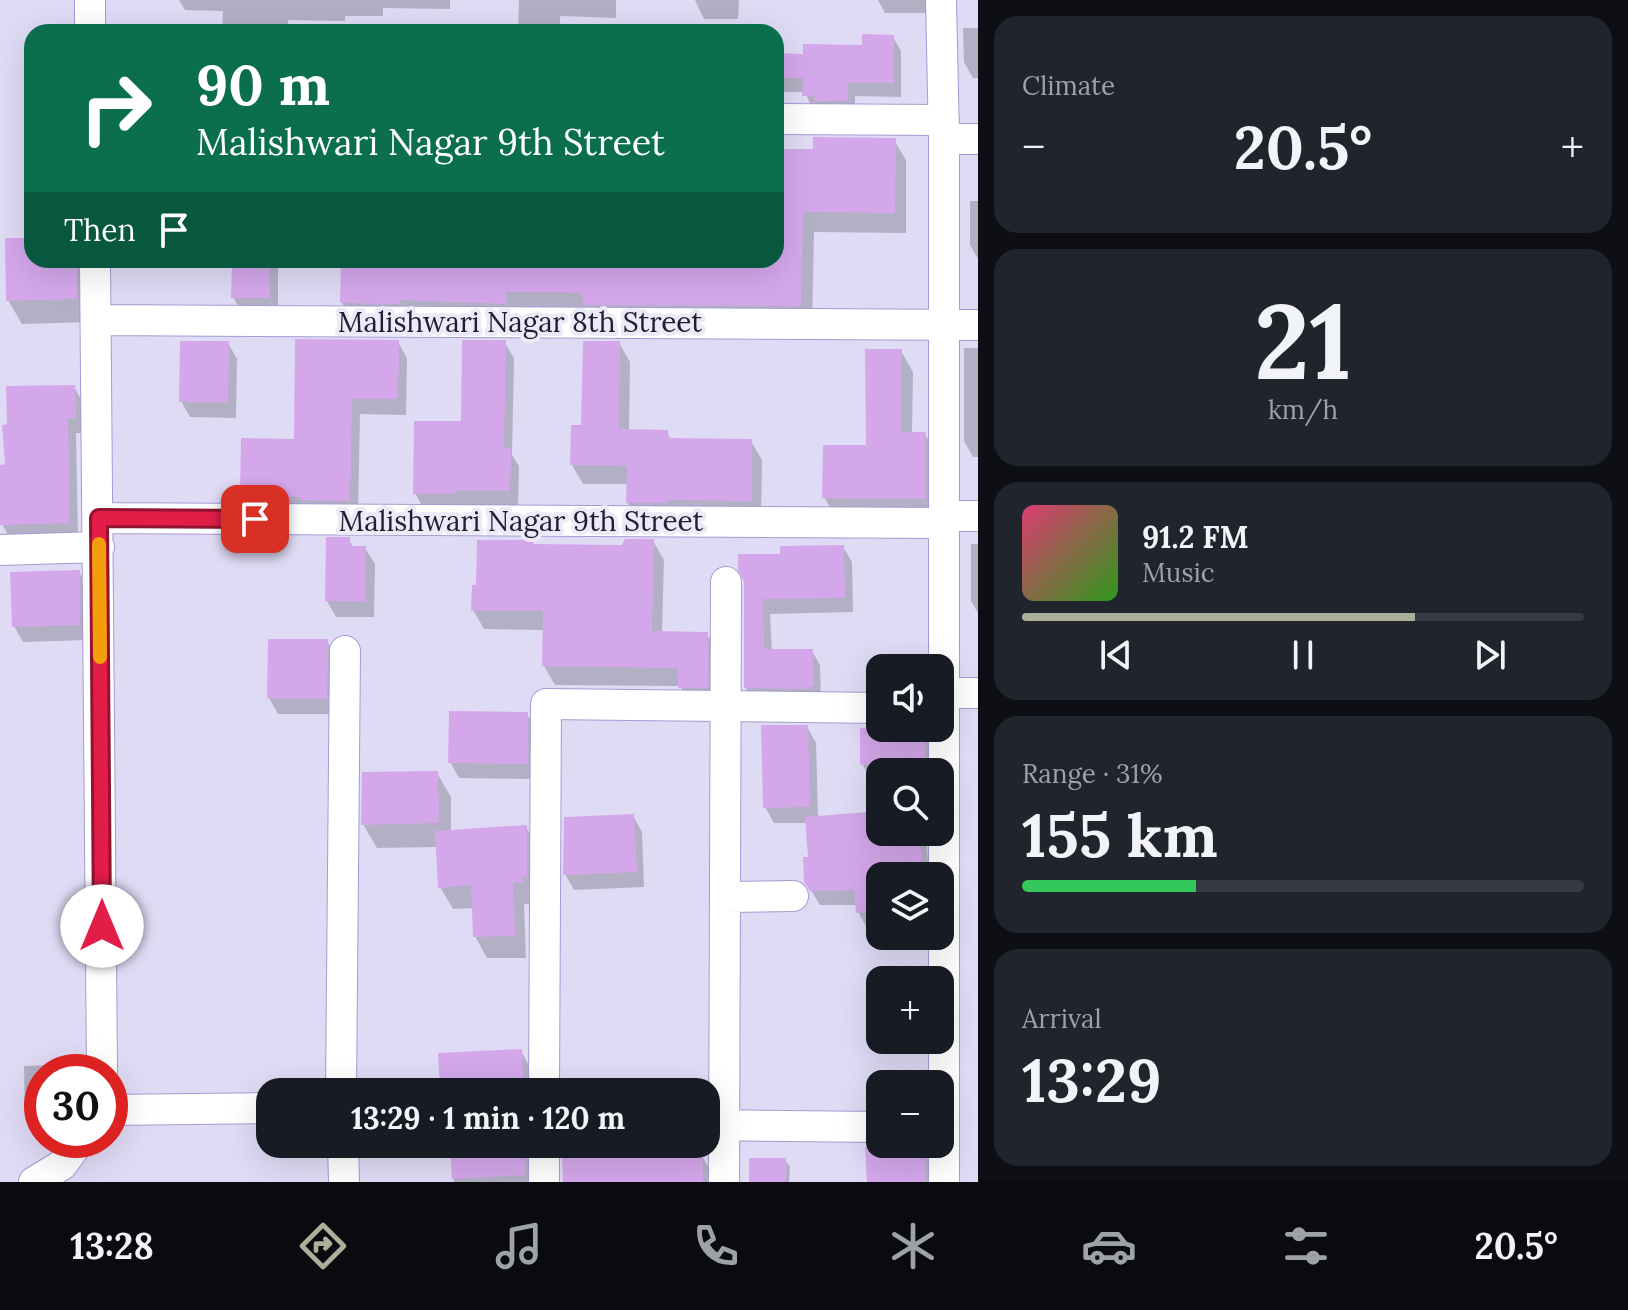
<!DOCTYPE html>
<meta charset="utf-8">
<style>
body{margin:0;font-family:Lora,serif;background:#20242c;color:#f1f3f6;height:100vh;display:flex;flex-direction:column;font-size:30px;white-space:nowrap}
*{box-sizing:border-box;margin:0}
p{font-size:26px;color:#9ea1a6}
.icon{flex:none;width:44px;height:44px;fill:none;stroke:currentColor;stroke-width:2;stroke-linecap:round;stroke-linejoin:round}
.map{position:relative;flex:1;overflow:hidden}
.panel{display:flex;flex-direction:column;gap:16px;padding:16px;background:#0d0f14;width:650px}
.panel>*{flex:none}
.guide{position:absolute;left:24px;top:24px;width:760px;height:244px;border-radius:24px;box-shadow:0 8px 32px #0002;background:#0b6e4f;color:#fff;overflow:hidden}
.fabs{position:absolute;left:866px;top:654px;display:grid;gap:16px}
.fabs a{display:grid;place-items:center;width:88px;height:88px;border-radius:16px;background:#171b24;box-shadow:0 8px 32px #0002;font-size:40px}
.speed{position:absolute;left:24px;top:1054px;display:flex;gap:16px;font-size:40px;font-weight:700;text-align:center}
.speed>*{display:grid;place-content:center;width:104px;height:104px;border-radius:50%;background:#171b24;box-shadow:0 8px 32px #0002;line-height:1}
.speed .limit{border:12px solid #d22;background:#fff;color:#111}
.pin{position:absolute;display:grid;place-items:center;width:68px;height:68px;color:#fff;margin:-34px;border-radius:16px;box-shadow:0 4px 12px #0006}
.me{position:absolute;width:88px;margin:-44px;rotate:0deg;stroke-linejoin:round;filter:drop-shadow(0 0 6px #0008)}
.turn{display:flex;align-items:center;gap:28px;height:168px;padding:0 40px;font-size:36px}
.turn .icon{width:104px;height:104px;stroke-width:2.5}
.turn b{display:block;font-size:56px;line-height:68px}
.then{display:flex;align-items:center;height:76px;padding:0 40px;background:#0003;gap:16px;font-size:30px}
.big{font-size:60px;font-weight:800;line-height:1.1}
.panel .tile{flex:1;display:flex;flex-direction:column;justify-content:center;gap:12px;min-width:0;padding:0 28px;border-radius:24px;background:#20242c}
.panel .dial{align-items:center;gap:0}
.dial b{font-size:104px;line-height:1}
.song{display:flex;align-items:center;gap:24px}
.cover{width:96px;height:96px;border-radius:12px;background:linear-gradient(135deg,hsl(340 70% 55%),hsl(110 70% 35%))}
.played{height:8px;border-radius:4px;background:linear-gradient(90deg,#acaf9a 70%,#363941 70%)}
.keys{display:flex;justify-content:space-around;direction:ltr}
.heat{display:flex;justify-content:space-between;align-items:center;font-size:44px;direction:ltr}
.charge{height:12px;border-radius:6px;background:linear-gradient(90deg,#34c759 31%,#363941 0)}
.trip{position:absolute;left:256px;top:1078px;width:464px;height:80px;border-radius:24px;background:#171b24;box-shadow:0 8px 32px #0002;font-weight:800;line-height:80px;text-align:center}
.tabs{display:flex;height:128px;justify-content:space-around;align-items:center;background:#090b0e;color:#9ea1a6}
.tabs .icon{width:56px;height:56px}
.tabs .active{color:#acaf9a}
.tabs b{font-size:36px;color:#f1f3f6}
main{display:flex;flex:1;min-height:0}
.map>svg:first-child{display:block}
.shadow{fill:#0003}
.building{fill:#d4a7eb}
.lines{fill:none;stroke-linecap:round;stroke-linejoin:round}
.minor-casing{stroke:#a69ad5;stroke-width:32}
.minor{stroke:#fff;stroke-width:30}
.route-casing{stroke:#92132f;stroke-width:20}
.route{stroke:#e11d48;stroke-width:14}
.slow{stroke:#f59e0b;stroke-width:14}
.labels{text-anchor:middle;stroke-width:8;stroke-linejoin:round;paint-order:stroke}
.street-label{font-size:28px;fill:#231d34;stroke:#edeaf7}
</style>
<main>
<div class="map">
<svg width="978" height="1182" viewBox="0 0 978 1182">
<rect width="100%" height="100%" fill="#e0dbf5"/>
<!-- shadow -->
<path class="shadow" d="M179 0H450V9L383 8V16H345V21L288 20V32H222L223 11 185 10Z
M519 0H616V18L560 16V32H518Z
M695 0H739L738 19H704Z
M878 0H933L932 13H885Z
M963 28H978V78H973L964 62Z
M893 37 901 51V97L855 96V115L813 110 805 92H776V55L805 56 864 47Z
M29 127H32V165L30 161Z
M894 140 906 160V233L814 232 812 326 354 323 342 303 343 260H776V151H815Z
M970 201H978V259L970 245Z
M32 240V260H93L90 322 22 324 8 300Z
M234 260H278V313H242L233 297Z
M398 342 407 358 406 415 360 414 358 517 251 511 242 495Z
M504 342 514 358 512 455 519 466 518 506 424 509 415 493 463 423Z
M228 343 237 359 236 418 190 417 181 401Z
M619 343 630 362 629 431 667 432 671 440 751 441 762 460 761 520 639 521 628 503V484H583L572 465 583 427Z
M964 348H978V457H973L964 441Z
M901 351 913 372 912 434H925L937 455V519L836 518 824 497 868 447Z
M74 387 83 403 84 433H76L78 539 11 540 2 524 9 426Z
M349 539 353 548H365L375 564 374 617H336L327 601Z
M653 541 664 560 662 633 707 634 717 652V706H691L680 686 555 685 544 666V630L484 629 473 610 478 587 532 542 534 546 624 547Z
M971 544H978V613L971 601Z
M843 547 852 562 853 612 770 614 772 651H812L820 665 821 701 754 703 746 688V582L782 556Z
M79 572 88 588V640L23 642 14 626Z
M327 641 336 657 335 714H278L269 698Z
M527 714 536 730V779L459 778 450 762Z
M807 727 816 743 818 818 880 813V832H926L929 876H880V926L867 928 858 912V905H820L806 882 811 859 807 823H774L765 807Z
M880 727 926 728 933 740V772H880V780H872L862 764V728Z
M437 773 451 797V832L526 827 539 849 534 903 524 904 526 958H487L475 936 474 908 453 909 440 887 438 847 377 848 363 824Z
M633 816 642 832 644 887 574 890 565 874Z
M521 1051 531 1069 532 1092H442Z
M75 1064 79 1072H42V1133L35 1134 25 1118 24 1066Z
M452 1144H534L535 1182H454Z
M925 1146 938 1169V1182H869Z
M700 1153 711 1171 712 1182H564L595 1158Z
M785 1160 790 1167 789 1182H752Z"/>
<!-- building -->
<path class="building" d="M862 34 894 35V83H848V101H814V96H802L803 78H776V53L803 54V44L862 45Z
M813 137 896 138 895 213 803 212 801 306 584 305 581 293 506 292V304L400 300 399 304 340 303 341 260H776V149H813Z
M5 238H32V260H77V299L6 301Z
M232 260H270V298H231Z
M295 339 399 340 398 399H352L350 501 300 500V497L240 496 241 438 294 439Z
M462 340H506L504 448H511L510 491 457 490 456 494H413L414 421H461Z
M180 341H229L228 402H179Z
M583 341H620L619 429 668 430V438L752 439V501L667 500V503H626L627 466 570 465 571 425H581Z
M865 349H902L901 432H926V499L822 498 823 445H866Z
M75 385 76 418H68L70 523 0 525V465L5 464 2 425 7 424 6 386Z
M326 537H350V546H366V602L325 601Z
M625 539H654L652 631 708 632V688H678V668L542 666 543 611H471L472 585H476L477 540H534L533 544 622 545Z
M844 545 845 598 763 599 764 649H813L814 687H807V689L744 688V582L738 570V554H780V546Z
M80 570V625L12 627 10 572Z
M268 639H328L327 699 267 698Z
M449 711 528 712V764L448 763Z
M761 725H808L810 807 763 808Z
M860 728H925V763L860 765Z
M438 771 439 823 361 825 362 772Z
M880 811V832H920L922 876H880V910L856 913 854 890 810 891 804 882 803 857H808L805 817Z
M634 814 637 872 563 875 564 817Z
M527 825V877H522L523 882 513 883 515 936 473 937 471 885 438 888 435 831Z
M522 1049 524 1092H440L438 1053Z
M504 1144H526V1175L452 1179 450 1147Z
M926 1144V1182H867L865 1147Z
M702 1151 703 1182H563L562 1155 594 1152 595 1156Z
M749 1158H786V1182H749Z"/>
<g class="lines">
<!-- minor casing -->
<g class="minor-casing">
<path id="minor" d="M90 0V32
M941 0 944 139V1182
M776 119 944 120
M944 139H978
M95 260 102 1072
M96 320 978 325
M944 516H978
M99 518 944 523
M0 550 99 547
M944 693H978
M726 897 793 896
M341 1092 345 651
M544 1092 546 704 880 708
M110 1110 270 1108
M706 1125 880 1127
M343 1144 344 1182
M544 1144V1182
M34 1182 62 1165 80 1140
M724 1182 726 582"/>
</g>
<!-- minor -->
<use href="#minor" class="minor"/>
</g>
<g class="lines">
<!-- route casing -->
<g class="route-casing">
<path id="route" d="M102 926 99 518 255 519"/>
</g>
<!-- route -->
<use href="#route" class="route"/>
<!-- slow -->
<path class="slow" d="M99 544 100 657"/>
</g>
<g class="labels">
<!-- street labels -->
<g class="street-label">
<text x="520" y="332">Malishwari Nagar 8th Street</text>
<text x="521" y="531">Malishwari Nagar 9th Street</text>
</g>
</g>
</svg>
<div class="fabs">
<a><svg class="icon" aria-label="sound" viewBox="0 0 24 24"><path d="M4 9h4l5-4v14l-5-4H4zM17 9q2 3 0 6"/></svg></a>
<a><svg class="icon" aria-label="search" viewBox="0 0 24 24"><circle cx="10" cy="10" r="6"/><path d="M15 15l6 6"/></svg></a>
<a><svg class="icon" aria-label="layers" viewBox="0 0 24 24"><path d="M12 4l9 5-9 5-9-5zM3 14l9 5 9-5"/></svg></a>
<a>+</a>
<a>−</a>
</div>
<div class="speed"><div class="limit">30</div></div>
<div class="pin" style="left:255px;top:519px;background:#d93025"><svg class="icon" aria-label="arrive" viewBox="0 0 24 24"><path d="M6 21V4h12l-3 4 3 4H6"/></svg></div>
<svg class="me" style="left:102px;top:926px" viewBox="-20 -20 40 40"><circle r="19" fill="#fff"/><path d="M0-13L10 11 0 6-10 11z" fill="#e11d48"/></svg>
<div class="trip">13:29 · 1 min · 120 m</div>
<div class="guide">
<div class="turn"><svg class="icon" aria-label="right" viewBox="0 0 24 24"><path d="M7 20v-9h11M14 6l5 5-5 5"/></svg><div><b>90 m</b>Malishwari Nagar 9th Street</div></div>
<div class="then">Then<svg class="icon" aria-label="arrive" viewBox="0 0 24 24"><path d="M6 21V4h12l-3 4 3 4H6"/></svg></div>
</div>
</div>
<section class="panel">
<div class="tile"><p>Climate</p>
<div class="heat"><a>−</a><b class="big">20.5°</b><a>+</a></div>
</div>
<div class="tile dial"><b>21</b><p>km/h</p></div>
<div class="tile">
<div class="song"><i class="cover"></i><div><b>91.2 FM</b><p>Music</p></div></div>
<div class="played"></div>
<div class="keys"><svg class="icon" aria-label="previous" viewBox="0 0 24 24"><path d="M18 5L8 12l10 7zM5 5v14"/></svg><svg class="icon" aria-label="pause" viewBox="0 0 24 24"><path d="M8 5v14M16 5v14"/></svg><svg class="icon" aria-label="next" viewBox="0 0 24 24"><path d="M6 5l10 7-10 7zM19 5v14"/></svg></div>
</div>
<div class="tile"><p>Range · 31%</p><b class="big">155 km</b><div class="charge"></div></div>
<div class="tile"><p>Arrival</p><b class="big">13:29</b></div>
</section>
</main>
<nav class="tabs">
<b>13:28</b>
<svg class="icon active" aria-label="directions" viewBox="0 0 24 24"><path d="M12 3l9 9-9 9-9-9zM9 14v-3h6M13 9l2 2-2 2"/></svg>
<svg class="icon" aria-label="music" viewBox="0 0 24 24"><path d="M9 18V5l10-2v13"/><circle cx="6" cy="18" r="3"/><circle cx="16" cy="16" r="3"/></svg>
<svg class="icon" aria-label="phone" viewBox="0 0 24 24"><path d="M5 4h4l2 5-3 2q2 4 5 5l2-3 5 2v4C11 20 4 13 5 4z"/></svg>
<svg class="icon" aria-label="climate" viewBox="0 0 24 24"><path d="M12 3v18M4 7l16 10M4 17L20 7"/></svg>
<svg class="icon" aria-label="car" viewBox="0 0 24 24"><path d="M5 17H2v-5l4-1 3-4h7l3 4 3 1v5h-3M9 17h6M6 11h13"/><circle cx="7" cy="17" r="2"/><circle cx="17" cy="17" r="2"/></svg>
<svg class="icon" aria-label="filters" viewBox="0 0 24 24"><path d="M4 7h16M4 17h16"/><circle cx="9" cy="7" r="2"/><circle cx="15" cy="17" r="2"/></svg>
<b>20.5°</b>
</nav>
